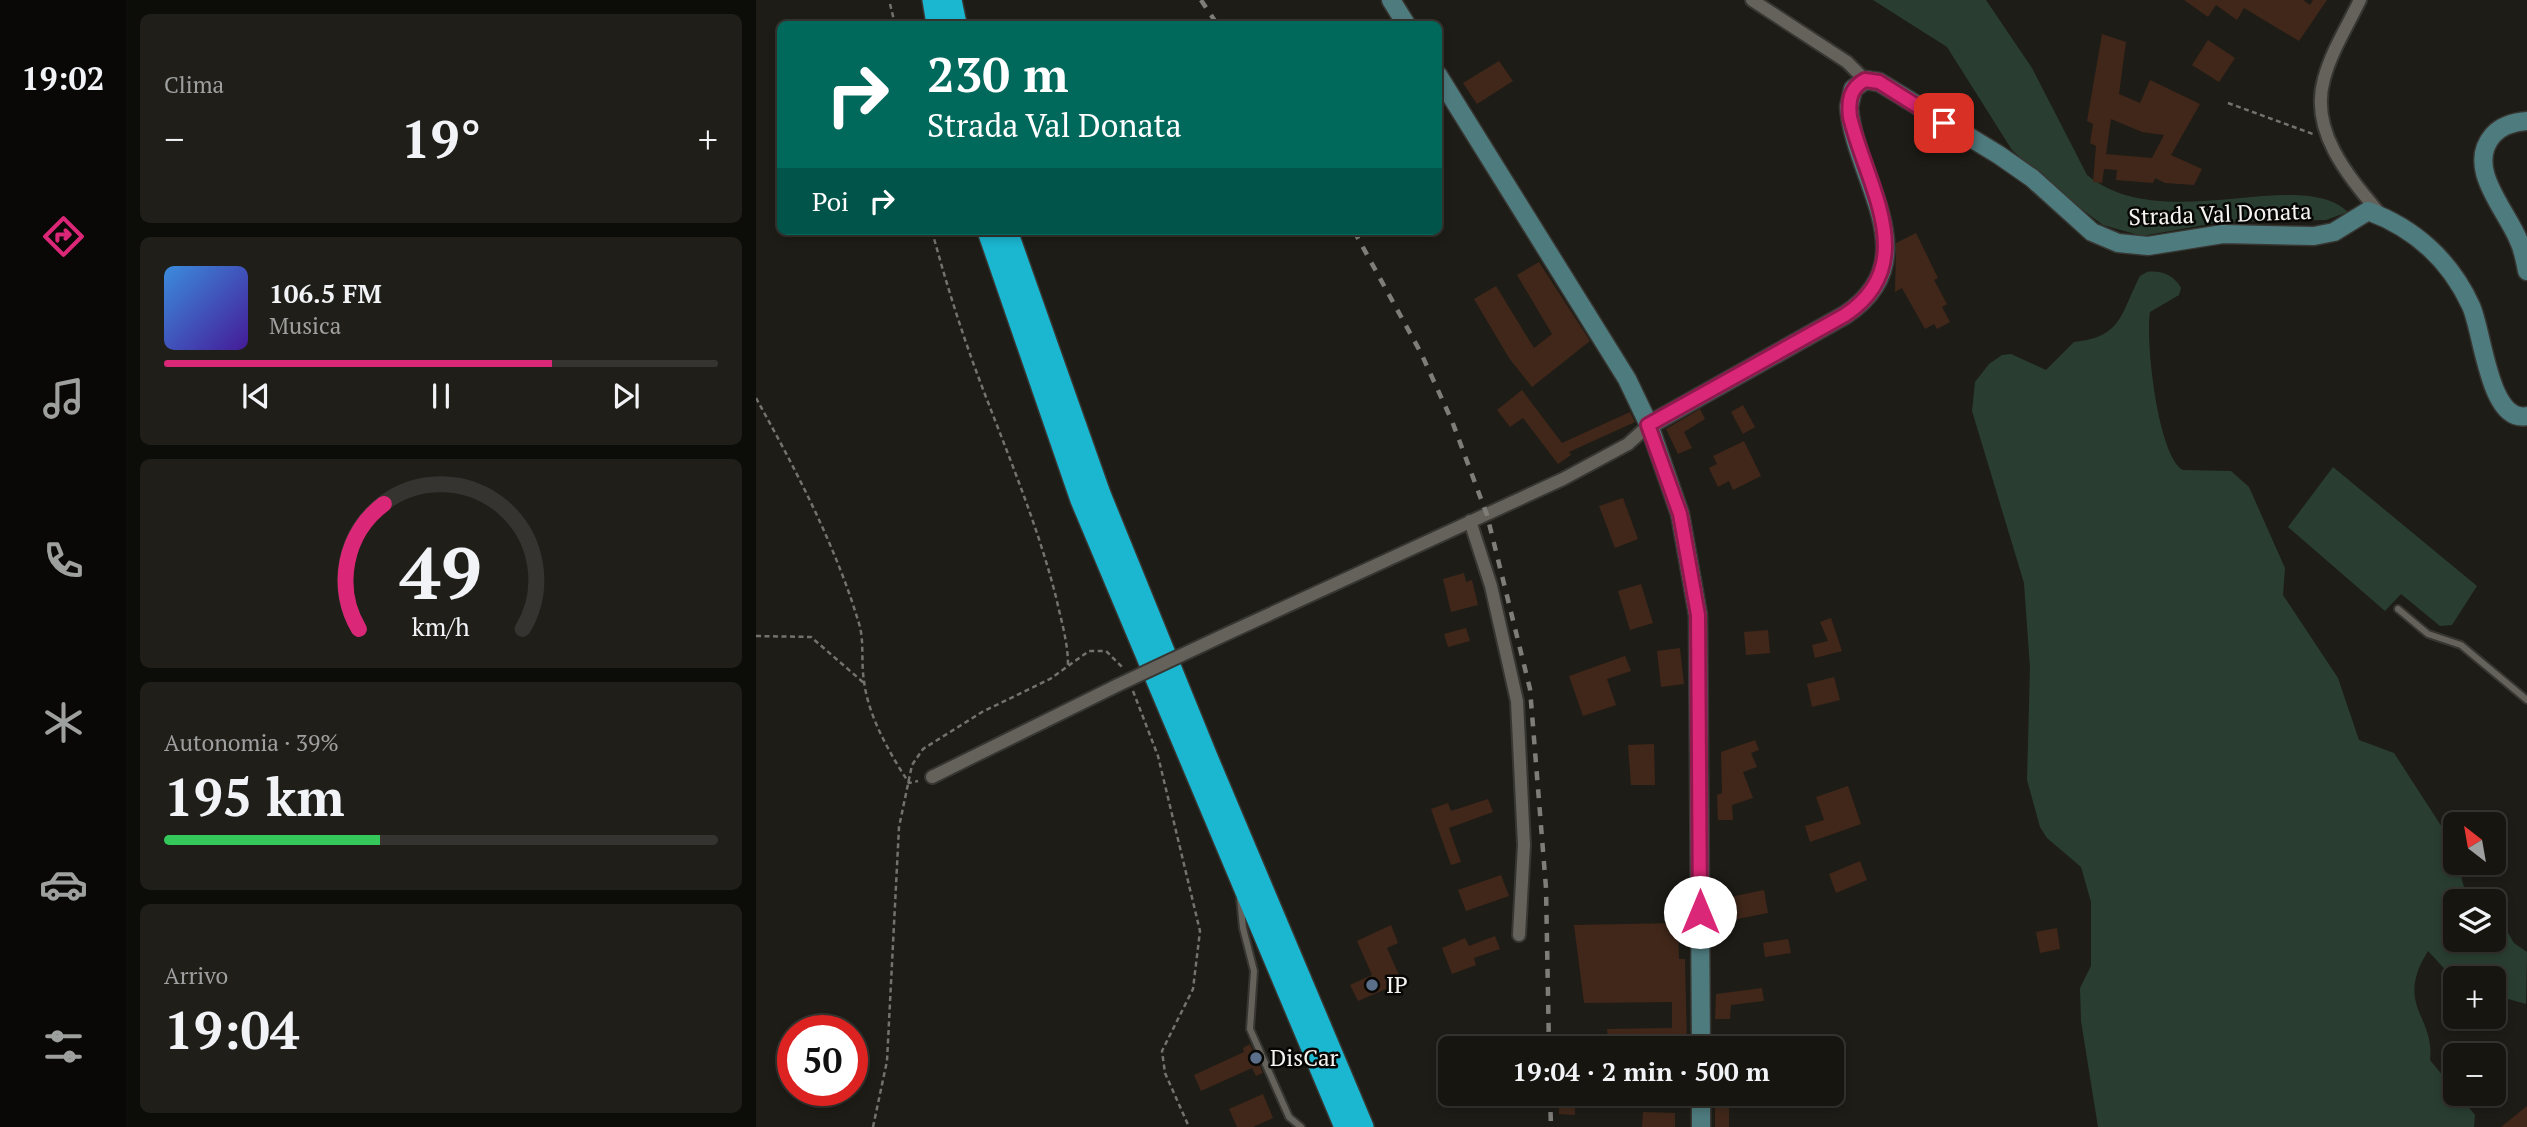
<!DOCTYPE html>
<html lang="it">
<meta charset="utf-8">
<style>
body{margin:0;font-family:"PT Serif",serif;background:#1f1e19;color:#f1f3f6;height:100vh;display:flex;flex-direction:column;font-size:26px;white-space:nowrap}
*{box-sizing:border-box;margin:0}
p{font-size:23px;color:#9e9f9f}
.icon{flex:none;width:38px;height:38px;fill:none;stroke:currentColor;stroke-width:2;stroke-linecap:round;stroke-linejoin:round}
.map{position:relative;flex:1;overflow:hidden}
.drawer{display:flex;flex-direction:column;gap:14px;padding:14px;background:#0c0c09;width:630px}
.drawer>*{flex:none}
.banner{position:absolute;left:21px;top:21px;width:665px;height:214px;border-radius:10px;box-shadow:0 4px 10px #0003,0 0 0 2px #353430;background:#00695c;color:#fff;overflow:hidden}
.needle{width:46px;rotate:329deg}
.buttons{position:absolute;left:1687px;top:812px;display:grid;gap:14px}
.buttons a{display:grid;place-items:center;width:63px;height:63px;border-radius:10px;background:#161510;box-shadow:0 4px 10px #0003,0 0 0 2px #353430;font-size:35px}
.speed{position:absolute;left:21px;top:1015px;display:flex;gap:14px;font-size:35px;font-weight:700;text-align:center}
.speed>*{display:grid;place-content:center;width:91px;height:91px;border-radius:50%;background:#161510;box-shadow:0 4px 10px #0003,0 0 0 2px #353430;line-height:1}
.speed .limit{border:10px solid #d22;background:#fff;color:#111}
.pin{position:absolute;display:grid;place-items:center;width:60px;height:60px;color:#fff;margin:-30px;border-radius:14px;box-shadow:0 4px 10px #0006}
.me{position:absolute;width:77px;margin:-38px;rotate:0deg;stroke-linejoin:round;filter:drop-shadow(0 0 5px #0008)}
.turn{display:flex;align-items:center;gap:24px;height:147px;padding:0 35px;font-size:32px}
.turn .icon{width:91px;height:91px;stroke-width:2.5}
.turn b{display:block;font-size:49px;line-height:60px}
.then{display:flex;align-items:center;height:66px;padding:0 35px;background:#0003;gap:14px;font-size:26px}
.big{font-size:52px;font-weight:600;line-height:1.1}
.drawer .card{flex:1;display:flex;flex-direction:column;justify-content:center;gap:10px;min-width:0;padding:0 24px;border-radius:10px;background:#1f1e19}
.drawer .dial{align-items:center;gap:0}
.dial svg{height:182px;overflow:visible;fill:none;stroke:#353430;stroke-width:7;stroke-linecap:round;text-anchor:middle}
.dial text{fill:#f1f3f6;stroke:none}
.song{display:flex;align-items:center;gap:21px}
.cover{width:84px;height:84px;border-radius:10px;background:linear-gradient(135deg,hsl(210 70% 55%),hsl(260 70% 35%))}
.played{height:7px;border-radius:4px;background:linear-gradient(90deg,#db2777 70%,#353430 70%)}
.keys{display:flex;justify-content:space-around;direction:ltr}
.heat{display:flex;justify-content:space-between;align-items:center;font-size:38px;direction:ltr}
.charge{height:10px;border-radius:5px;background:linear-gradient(90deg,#34c759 39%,#353430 0)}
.trip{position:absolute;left:682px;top:1036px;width:406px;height:70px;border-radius:10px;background:#161510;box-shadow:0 4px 10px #0003,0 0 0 2px #353430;font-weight:600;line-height:70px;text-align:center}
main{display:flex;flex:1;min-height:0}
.tab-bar{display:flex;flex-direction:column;width:126px;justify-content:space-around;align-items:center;background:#090806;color:#9e9f9f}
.tab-bar .icon{width:49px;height:49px}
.tab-bar .selected{color:#db2777}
.tab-bar b{font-size:32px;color:#f1f3f6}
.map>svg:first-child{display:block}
.green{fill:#293e30}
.building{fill:#40271a;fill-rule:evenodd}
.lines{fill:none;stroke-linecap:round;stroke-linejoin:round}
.lane-casing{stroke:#373632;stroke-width:10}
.street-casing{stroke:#373632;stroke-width:16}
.secondary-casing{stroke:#373632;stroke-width:21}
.highway-casing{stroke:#373632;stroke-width:24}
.path{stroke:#74726d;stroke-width:2.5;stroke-dasharray:5 3.5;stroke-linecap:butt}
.lane{stroke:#64625b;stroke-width:6}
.street{stroke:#64625b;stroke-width:12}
.secondary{stroke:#4e7b7e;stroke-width:18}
.highway{stroke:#1bb6d0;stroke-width:21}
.rail{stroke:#7f7d78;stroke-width:4.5;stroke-dasharray:9 9;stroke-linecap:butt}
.street-bridge-casing{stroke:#373632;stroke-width:16;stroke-linecap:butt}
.street-bridge{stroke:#64625b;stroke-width:12}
.route-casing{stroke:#8e194d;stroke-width:18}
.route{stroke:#db2777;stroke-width:12}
.service-dot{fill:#5c6f8a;stroke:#070705;stroke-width:2.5}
.labels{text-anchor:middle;stroke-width:5;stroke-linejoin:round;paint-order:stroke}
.street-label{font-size:23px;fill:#f5f4f0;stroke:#070705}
.poi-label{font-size:23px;fill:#f5f4f0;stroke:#070705;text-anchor:start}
</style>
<main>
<nav class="tab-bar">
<b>19:02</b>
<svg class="icon selected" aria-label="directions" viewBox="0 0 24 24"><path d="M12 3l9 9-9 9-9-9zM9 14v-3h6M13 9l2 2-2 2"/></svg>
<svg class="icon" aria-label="music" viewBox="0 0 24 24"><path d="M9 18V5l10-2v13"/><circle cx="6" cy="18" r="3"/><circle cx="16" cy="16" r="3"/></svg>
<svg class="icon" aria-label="phone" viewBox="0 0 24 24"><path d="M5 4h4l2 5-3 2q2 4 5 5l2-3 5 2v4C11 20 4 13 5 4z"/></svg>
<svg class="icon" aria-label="climate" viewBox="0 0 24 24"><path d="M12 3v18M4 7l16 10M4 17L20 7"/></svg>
<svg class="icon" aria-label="car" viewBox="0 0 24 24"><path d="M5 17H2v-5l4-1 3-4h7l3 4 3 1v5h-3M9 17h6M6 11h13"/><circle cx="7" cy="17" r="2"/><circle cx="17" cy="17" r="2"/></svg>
<svg class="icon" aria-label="filters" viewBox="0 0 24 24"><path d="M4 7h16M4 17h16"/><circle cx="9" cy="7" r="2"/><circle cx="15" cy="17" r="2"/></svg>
</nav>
<section class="drawer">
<div class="card"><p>Clima</p>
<div class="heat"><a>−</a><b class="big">19°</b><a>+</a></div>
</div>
<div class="card">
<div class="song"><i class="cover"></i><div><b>106.5 FM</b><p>Musica</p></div></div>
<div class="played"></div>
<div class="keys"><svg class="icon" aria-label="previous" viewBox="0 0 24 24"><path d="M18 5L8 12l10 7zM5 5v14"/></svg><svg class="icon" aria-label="pause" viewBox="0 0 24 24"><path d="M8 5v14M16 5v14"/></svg><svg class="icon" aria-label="next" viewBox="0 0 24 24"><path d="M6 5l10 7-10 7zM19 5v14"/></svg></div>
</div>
<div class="card dial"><svg viewBox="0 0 100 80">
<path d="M14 69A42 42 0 1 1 86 69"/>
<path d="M14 69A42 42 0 0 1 25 14" stroke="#db2777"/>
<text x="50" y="56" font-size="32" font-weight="700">49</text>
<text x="50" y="72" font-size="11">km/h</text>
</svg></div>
<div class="card"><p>Autonomia · 39%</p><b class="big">195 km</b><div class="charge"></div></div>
<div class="card"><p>Arrivo</p><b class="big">19:04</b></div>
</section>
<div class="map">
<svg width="1771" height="1127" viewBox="0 0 1771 1127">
<rect width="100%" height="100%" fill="#1e1c16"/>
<!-- green -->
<path class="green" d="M1117 0H1230L1276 68 1331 175C1406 237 1543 165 1592 212L1570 220 1465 222 1386 236 1347 225 1295 186 1256 150 1191 47Z
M1391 272C1405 270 1418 275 1425 288L1423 295 1394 312C1389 340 1402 457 1427 470L1475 471 1493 487 1529 568 1527 595 1582 678 1603 740 1638 753 1695 841 1708 887 1727 901H1699V940H1738V909L1758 943 1771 952 1770 1004 1738 995V978L1699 980 1672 951C1638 1006 1679 1015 1674 1060L1719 1115 1718 1127H1342L1325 1021 1324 988 1335 966V902L1325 867 1291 838 1284 827 1271 780 1274 668 1268 583 1216 411 1219 382 1233 364 1246 355 1255 354 1290 370 1318 342C1366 337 1364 315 1384 276Z
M1577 467 1721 586 1696 625 1684 626 1645 594 1629 611 1532 527Z"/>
<!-- building -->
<path class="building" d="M1428 0H1547L1554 5 1557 0H1571L1543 41 1488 8 1481 20 1460 5 1452 17Z
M1346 34 1370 42 1363 94 1384 103 1394 80 1444 104 1415 155 1446 169 1438 185 1409 183 1399 178 1397 183 1360 180 1361 170 1348 169 1346 183 1337 182 1340 146 1334 143 1337 124 1331 121ZM1355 119 1386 132 1408 135 1396 158 1350 154Z
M1452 40 1479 58 1463 82 1436 65Z
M743 61 757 81 721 104 707 83Z
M1160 233 1182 278 1178 280 1191 304 1186 307 1194 322 1181 329 1178 324 1169 329 1146 288 1139 292 1140 243Z
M783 262 834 341 776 387 753 358 718 299 740 286 778 348 796 334 761 275Z
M766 390 806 443 874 412 879 422 813 452 815 455 802 464 767 418 754 427 741 410Z
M987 405 999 427 987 434 975 412Z
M944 409 949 419 928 432 936 448 922 454 910 429Z
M988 441 1005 476 977 490 973 481 962 487 953 468 961 464 957 456Z
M867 498 882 539 859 548 843 506Z
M708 573 710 582 716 580 722 605 695 612 687 579Z
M885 584 897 623 874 630 862 591Z
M1075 618 1086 651 1059 658 1056 645 1072 641 1064 622Z
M710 628 714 641 692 647 688 634Z
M1012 630 1014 653 990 655 988 632Z
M924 648 928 684 905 687 901 651Z
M869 656 875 671 851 679 860 705 827 716 813 676Z
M1078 677 1084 700 1056 707 1051 684Z
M999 740 1003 750 995 753 1001 767 987 772 997 798 976 805 977 820H962L961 795 966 793 965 752Z
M898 744 899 785H875L872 745Z
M1092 786 1105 824 1054 842 1049 826 1068 820 1060 797Z
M732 799 737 812 693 828 705 862 695 865 675 809 692 803 695 811Z
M1104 861 1111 880 1080 893 1073 874Z
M745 875 753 896 710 911 702 890Z
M1008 890 1012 913 976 920 975 931 960 934 961 907 976 904 974 897Z
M922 923 923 959H929L931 1048H853L851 1029 916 1028V1002L828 1003 818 925Z
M635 925 642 943 631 948 646 982 602 1001 594 985 616 975 601 941Z
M1301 928 1304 949 1284 953 1280 932Z
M739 936 744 949 718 958 720 965 696 974 686 948 709 938 713 946Z
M1032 939 1035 953 1009 957 1007 943Z
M1006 988 1008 1001 975 1005 974 1019H959L960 994Z
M494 1044 507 1073 500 1076 496 1068 445 1091 438 1075 488 1052 487 1048Z
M507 1094 517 1118 497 1127H481L473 1109Z
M803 1094H819V1115L803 1114Z
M959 1094H973V1127H959Z
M1771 1106V1127H1745Z
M887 1112 919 1113V1127H886Z"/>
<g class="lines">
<!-- lane casing -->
<g class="lane-casing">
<path id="lane" d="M1642 609 1672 634 1705 645 1771 700
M484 898 487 928 498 971 494 1029 533 1117 545 1127
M827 1100 943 1102"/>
</g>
<!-- street casing -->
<g class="street-casing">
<path id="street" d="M996 0 1091 62 1109 80
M1604 0C1592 25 1575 52 1568 79 1553 131 1593 177 1624 214
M714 521 735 586 761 701 768 845 763 935
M464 637 807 479 872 444 893 425
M176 777 362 685"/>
</g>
<!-- secondary casing -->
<g class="secondary-casing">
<path id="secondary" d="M635 0 650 24
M682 75 871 379 893 425 924 514 942 615 945 1048
M1771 121C1758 122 1746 125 1737 135 1709 167 1749 208 1762 239 1767 249 1769 260 1771 271
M893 425 1089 315C1174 259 1099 181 1093 107L1097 89 1109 80 1123 82 1243 155 1276 178 1336 232 1362 243 1392 246 1467 234 1558 236 1578 232 1612 211C1658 228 1694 260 1715 306 1727 332 1733 424 1771 416
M945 1127V1094"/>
</g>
<!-- highway casing -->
<g class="highway-casing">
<path id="highway" d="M177 0 181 24
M195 0 200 24
M232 231 325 500 589 1127
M251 231 344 494 451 757 607 1127"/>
</g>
<!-- path -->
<path class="path" d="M134 4 139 24
M1472 103 1557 134
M176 231C190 283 206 334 225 384 252 455 281 523 300 597 305 620 312 642 312 665
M0 398C40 470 81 548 104 627 108 644 105 663 108 681 112 716 134 754 153 783L162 781
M0 636 55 637 108 683
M377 691 402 756 444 931 437 989 406 1051 409 1073 433 1127
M117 1127 131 1061 143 827 156 765 167 749 226 712 294 679 333 651H350L368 669"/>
<!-- lane -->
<use href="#lane" class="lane"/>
<!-- street -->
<use href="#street" class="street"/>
<!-- secondary -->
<use href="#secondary" class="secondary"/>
<!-- highway -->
<use href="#highway" class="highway"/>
<!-- rail -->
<path class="rail" d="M445 0 461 24
M598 231 665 353 696 421 731 515 774 689 790 888 793 1048
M794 1094 795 1127"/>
<!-- street-bridge casing -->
<g class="street-bridge-casing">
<path id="street-bridge" d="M362 685 464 637"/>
</g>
<!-- street-bridge -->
<use href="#street-bridge" class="street-bridge"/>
</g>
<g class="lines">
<!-- route casing -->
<g class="route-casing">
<path id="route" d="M944 912 942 615 924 514 892 425 1089 315C1166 264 1111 187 1094 117 1092 101 1094 88 1109 80L1123 82 1188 123"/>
</g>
<!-- route -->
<use href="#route" class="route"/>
</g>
<!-- markers -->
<g class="service-dot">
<circle cx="616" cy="985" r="7"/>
<circle cx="500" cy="1058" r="7"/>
</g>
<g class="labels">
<!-- street labels -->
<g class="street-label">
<text transform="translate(1464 214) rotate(-2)" y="8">Strada Val Donata</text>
</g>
<!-- poi labels -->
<g class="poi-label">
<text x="630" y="993">IP</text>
<text x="514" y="1066">DisCar</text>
</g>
</g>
</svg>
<div class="buttons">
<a><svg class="needle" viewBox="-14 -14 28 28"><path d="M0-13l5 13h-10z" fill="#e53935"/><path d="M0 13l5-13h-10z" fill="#9e9f9f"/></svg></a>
<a><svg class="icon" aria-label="layers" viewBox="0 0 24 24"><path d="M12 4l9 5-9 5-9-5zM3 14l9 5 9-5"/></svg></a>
<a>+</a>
<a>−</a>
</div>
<div class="speed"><div class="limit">50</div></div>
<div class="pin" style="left:1188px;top:123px;background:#d93025"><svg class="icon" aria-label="arrive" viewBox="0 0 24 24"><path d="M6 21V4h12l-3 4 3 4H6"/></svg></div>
<svg class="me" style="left:944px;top:912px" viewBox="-20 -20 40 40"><circle r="19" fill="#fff"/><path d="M0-13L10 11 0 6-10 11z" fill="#db2777"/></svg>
<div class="trip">19:04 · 2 min · 500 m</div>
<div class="banner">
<div class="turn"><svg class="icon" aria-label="right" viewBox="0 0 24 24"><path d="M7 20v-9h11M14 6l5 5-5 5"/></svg><div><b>230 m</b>Strada Val Donata</div></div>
<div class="then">Poi<svg class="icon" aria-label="right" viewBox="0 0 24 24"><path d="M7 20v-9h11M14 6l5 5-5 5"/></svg></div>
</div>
</div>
</main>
